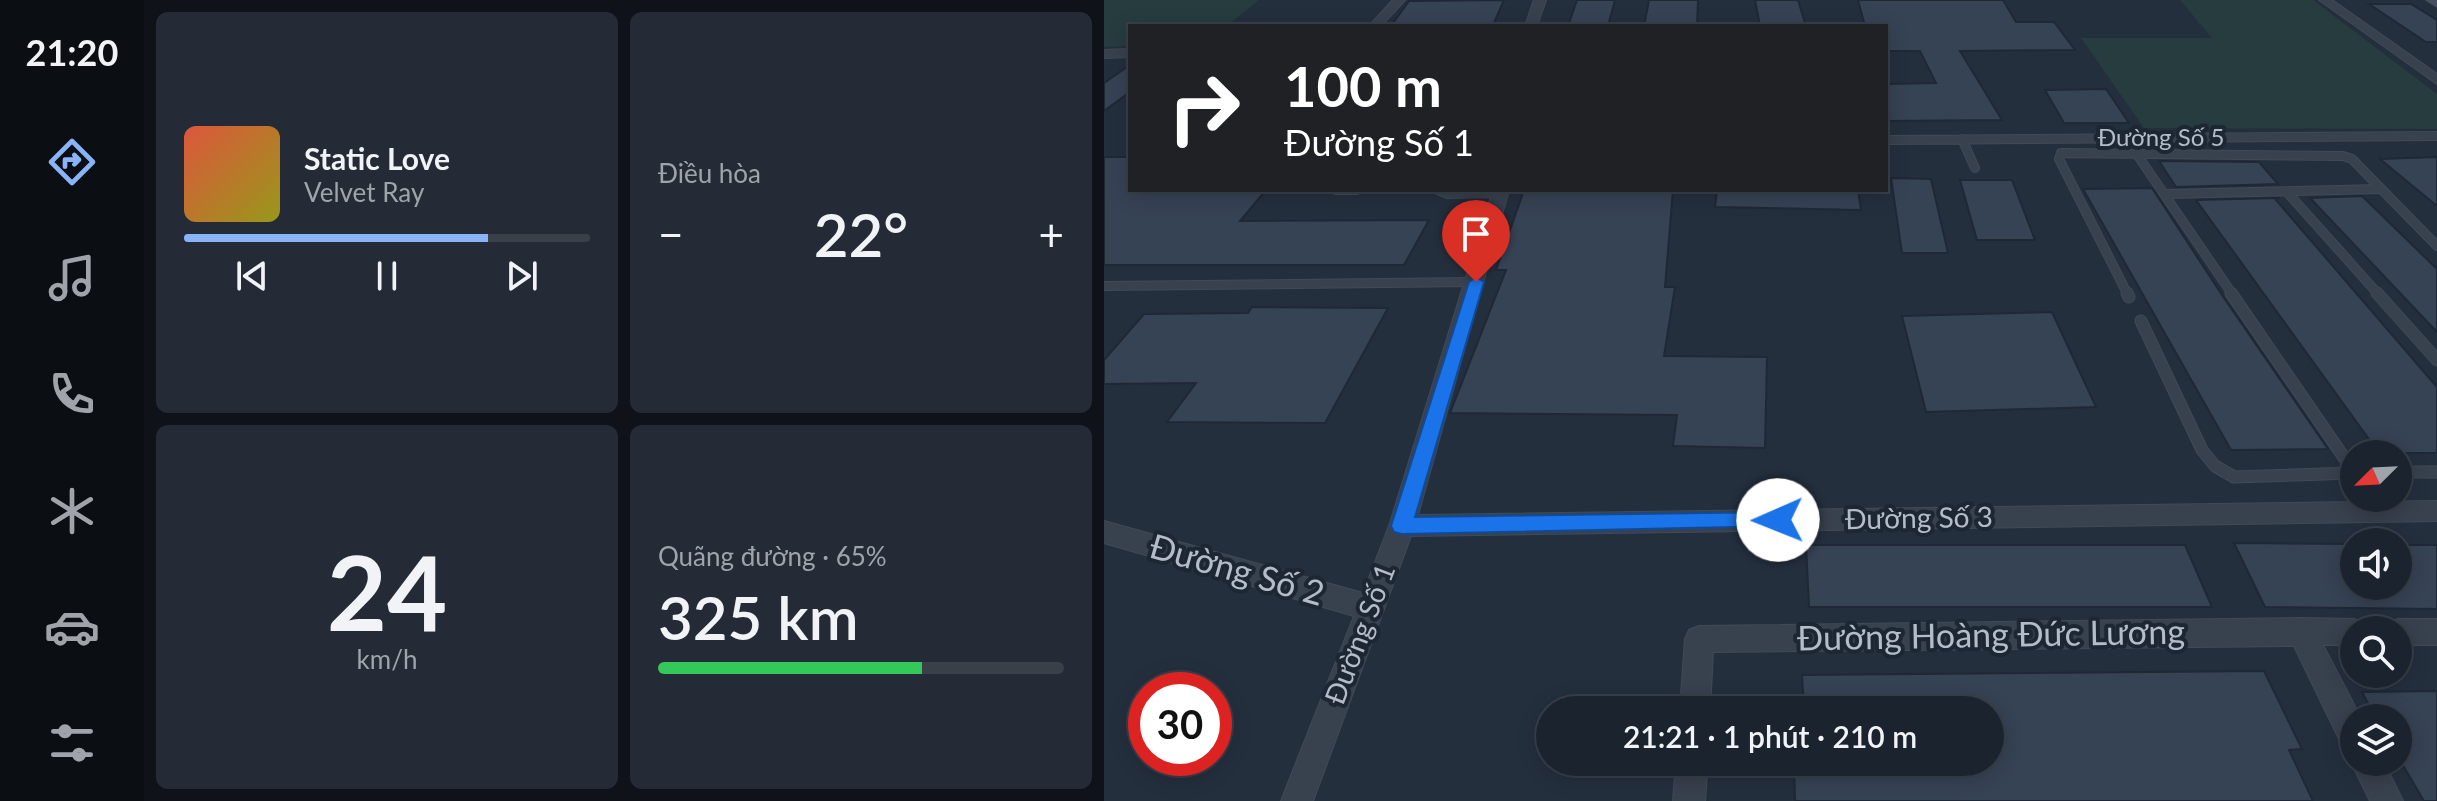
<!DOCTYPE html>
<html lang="vi">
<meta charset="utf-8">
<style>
body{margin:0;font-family:Lato,sans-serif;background:#242b36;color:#f1f3f6;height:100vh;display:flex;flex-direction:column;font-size:30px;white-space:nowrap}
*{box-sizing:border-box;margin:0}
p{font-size:26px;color:#a0a4aa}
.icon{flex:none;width:44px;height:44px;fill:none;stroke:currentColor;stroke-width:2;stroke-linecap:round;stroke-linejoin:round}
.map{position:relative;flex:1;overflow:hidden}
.side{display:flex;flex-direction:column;gap:12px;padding:12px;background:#0f1319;width:960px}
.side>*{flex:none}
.guide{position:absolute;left:24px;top:24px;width:760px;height:168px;border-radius:0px;box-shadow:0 4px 20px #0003,0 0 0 2px #39404a;background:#202124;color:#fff;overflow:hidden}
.needle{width:52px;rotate:246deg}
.buttons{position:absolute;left:1236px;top:440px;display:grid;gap:16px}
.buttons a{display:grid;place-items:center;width:72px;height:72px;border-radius:50%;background:#1b232e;box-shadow:0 4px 20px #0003,0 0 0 2px #39404a;font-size:40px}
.speed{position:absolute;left:24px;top:672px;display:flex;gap:16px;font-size:40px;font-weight:700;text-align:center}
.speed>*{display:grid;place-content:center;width:104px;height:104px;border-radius:50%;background:#1b232e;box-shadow:0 4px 20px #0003,0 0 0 2px #39404a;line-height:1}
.speed .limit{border:12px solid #d22;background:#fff;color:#111}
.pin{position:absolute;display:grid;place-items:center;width:68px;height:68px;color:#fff;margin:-82px -34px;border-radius:50% 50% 50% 0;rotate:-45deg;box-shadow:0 0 8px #0007}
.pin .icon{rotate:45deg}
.me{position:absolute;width:88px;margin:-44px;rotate:269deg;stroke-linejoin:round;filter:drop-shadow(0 0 6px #0008)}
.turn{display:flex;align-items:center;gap:28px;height:168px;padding:0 24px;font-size:36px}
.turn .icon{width:104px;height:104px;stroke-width:2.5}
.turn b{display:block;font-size:56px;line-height:68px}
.big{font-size:60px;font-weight:600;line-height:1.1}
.side .card{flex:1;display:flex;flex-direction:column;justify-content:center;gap:12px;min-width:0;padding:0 28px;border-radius:12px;background:#242b36}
.side .dial{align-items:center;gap:0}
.dial b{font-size:104px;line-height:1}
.song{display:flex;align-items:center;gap:24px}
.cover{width:96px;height:96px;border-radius:12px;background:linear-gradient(135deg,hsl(10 70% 55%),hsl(60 70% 35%))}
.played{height:8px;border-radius:4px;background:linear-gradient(90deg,#8ab4f8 75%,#39404a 75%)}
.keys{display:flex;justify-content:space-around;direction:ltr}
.heat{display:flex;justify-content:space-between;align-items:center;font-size:44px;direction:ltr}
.charge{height:12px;border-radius:6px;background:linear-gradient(90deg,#34c759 65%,#39404a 0)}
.side .tiles{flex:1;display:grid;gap:12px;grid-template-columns:repeat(2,1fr)}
.trip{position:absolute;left:432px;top:696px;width:468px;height:80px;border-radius:40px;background:#1b232e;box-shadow:0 4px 20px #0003,0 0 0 2px #39404a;font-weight:600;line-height:80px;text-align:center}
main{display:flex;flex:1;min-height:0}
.menu{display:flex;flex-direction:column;width:144px;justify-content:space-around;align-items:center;background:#0b0e12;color:#a0a4aa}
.menu .icon{width:56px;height:56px}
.menu .selected{color:#8ab4f8}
.menu b{font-size:36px;color:#f1f3f6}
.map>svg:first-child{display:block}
.green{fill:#263c3f}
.building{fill:#364354;stroke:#1f2835;stroke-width:2}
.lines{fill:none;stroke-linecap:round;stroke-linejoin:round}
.service-far1-casing{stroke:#414a57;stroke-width:10}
.service-casing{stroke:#414a57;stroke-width:13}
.minor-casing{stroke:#414a57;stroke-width:2}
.secondary-casing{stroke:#414a57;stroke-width:2}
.service-far1{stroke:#38414e;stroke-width:8}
.service{stroke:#38414e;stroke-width:11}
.minor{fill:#38414e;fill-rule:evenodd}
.secondary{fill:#465061;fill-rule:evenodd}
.route{fill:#1a73e8;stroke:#114b97;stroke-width:2}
.labels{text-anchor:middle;stroke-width:8;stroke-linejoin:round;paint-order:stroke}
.far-street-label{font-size:24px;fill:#b4bcc9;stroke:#1d2633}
.street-label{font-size:28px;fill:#b4bcc9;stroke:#1d2633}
.near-street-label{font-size:34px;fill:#b4bcc9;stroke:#1d2633}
</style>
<main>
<nav class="menu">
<b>21:20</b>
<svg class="icon selected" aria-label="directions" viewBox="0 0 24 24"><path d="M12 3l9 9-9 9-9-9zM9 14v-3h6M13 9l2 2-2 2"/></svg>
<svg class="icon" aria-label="music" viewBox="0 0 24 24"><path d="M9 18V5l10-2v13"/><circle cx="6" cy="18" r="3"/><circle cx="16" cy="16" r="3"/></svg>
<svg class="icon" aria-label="phone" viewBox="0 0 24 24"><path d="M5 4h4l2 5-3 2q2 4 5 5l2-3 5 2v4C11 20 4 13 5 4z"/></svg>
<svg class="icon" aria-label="climate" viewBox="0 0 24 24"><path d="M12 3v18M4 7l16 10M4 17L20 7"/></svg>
<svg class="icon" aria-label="car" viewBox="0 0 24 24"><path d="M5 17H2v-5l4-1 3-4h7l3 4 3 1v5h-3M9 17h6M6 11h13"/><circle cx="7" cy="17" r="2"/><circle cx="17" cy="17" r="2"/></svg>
<svg class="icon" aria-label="filters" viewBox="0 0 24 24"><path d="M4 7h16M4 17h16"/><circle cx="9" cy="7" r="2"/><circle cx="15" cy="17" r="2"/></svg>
</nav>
<section class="side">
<div class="tiles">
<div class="card">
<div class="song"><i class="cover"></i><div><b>Static Love</b><p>Velvet Ray</p></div></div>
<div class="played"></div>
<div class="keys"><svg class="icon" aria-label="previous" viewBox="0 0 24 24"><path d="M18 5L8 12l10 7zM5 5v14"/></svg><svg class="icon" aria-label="pause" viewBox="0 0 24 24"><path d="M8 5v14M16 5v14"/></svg><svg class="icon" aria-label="next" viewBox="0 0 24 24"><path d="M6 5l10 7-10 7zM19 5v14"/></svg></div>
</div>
<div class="card"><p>Điều hòa</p>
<div class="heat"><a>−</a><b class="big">22°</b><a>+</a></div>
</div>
<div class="card dial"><b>24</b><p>km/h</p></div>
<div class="card"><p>Quãng đường · 65%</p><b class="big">325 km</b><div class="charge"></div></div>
</div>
</section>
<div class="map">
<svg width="1333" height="801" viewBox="0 0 1333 801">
<rect width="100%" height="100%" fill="#242f3e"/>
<!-- green -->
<path class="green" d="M0 0H155L123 26H26V46L0 47Z
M1076 0H1209L1333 94V129L1040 128 977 38H1108Z"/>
<!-- building -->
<path class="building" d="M400 0 389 25 287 26 305 1Z
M473 0H511L504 26H464Z
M545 0H594L593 26H540Z
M651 0H694L702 26H656Z
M754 0H899L912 22H950L971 50 856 51 898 120 782 121V84L832 83 816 51H782V26H761Z
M1265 4H1307L1333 20V42H1322Z
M26 65V92L0 111V83Z
M1002 89 1025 123H960L941 90Z
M0 157H26V190H162L136 221 325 220 300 265H0Z
M1333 157V206L1276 159Z
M1055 161 1155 162 1174 184 1072 187Z
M787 178 827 179 844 253H798Z
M856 180H908L931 240H873Z
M1048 188 1120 298 1224 449 1127 450 979 189Z
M420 190H569L561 287H571L560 356 663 357 661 448 569 446 573 415 346 413 402 270H392Z
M613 190H754L757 210 611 207Z
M1258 196 1333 269V332L1206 198Z
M1174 198 1172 200 1333 387V453H1275L1092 200Z
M148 307 284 308 221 423 63 422 92 383 0 384V360L40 314 144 313Z
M948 312 992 407 822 412 798 316Z
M1130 543 1250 544V586H1294V545H1333V609L1161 607Z
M702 545H1081L1108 607H705Z
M1160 671 1198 749 1185 750 1209 801H691L690 767 886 765V710H700L698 675Z
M1333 691V801H1320L1294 757V718H1272L1258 692Z"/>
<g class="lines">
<!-- service-far1 casing -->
<g class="service-far1-casing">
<path id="service-far1" d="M858 139 871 168
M782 140 1333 136
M1032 153 1129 295
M231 190H253
M334 190 344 194 396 193
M1183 192 1275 295
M1062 194 1275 189
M0 286 372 282
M1024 295 955 159 957 153 1239 156 1248 159 1333 246"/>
</g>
<!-- service casing -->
<g class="service-casing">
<path id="service" d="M1023 293 1025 297
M1127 293 1250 472
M1273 293 1333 360
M1037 321 1098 450 1111 466 1130 477 1250 473
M1294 472H1333"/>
</g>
<!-- minor casing -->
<g class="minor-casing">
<path id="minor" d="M289 0H301L277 26H265Z
M430 0H442L433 26H421Z
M1215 0H1228L1333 74V84Z
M26 49V57L0 58V50Z
M389 190H405L314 515 1333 501V521L307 536 209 801H177L250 616 0 543V521L259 593 285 526Z
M1197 618 1250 619 1260 623 1263 630H1250V645H1219L1257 718H1250V752L1239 747 1190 646 609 652 606 710H576L581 639 585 630 595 626Z
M1294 619H1333V645H1294V630H1281L1284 623Z
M1250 755V762H1280L1299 801H1266L1247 762Z
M572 762H604L601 801H569Z"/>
</g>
<!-- secondary casing -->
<g class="secondary-casing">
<path id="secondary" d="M1322 0H1333V7Z"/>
</g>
<!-- service-far1 -->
<use href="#service-far1" class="service-far1"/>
<!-- service -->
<use href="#service" class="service"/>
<!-- minor -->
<use href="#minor" class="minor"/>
<!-- secondary -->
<use href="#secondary" class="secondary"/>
</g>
<!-- route -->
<path class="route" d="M372 277 380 282 311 517 674 512 682 514 685 520 682 526 298 534 290 532 287 526 365 282Z"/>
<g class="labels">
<!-- far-street labels -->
<g class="far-street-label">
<text x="1057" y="146">Đường Số 5</text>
</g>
<!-- street labels -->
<g class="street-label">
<text transform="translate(815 518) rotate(-1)" y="10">Đường Số 3</text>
<text transform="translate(256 634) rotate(-69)" y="10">Đường Số 1</text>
</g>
<!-- near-street labels -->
<g class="near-street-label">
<text transform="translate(133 570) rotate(16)" y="12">Đường Số 2</text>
<text transform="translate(887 635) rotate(-1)" y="12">Đường Hoàng Đức Lương</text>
</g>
</g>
</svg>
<div class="buttons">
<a><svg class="needle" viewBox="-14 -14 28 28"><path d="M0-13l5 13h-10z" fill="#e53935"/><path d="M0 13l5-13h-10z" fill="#a0a4aa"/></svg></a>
<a><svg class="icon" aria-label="sound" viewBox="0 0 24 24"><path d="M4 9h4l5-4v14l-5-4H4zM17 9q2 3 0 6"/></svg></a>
<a><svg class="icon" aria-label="search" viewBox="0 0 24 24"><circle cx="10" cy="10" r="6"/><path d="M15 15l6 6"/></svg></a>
<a><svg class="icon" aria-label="layers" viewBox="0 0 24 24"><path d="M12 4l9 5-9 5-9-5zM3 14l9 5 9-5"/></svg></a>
</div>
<div class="speed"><div class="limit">30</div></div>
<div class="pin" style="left:372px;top:282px;background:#d93025"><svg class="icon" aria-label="arrive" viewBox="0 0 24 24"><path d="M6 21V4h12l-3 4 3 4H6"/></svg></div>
<svg class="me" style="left:674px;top:520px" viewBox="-20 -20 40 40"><circle r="19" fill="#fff"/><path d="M0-13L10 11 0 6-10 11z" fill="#1a73e8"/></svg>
<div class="trip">21:21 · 1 phút · 210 m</div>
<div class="guide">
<div class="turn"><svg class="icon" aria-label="right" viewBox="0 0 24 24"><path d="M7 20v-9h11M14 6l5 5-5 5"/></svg><div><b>100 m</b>Đường Số 1</div></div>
</div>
</div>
</main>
